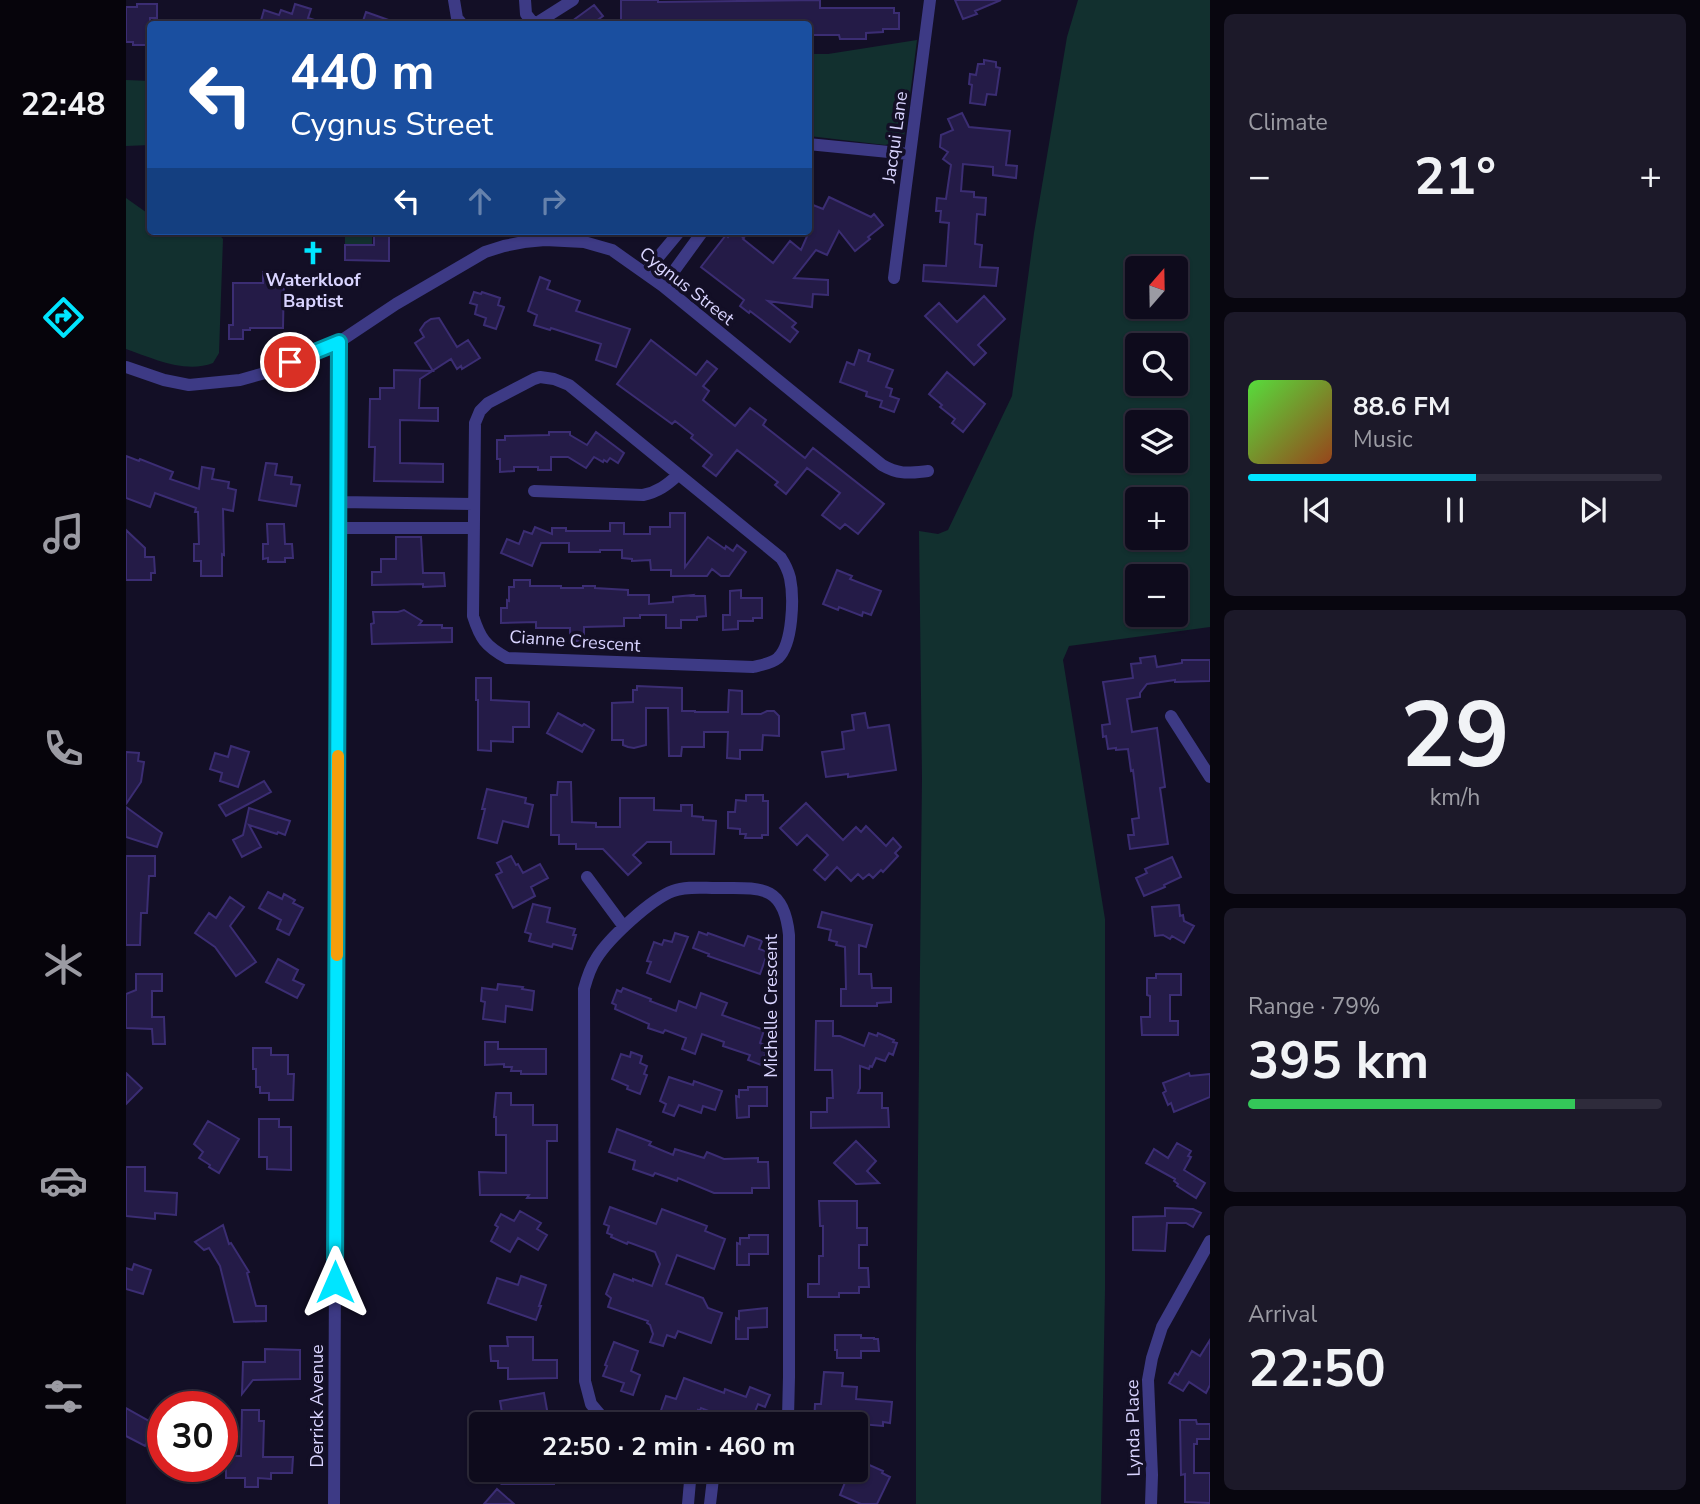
<!DOCTYPE html>
<meta charset="utf-8">
<style>
body{margin:0;font-family:"Nunito Sans",sans-serif;background:#1c1929;color:#f1f3f6;height:100vh;display:flex;flex-direction:column;font-size:26px;white-space:nowrap}
*{box-sizing:border-box;margin:0}
p{font-size:23px;color:#9b9ba3}
.icon{flex:none;width:38px;height:38px;fill:none;stroke:currentColor;stroke-width:2;stroke-linecap:round;stroke-linejoin:round}
.map{position:relative;flex:1;overflow:hidden}
.drawer{display:flex;flex-direction:column;gap:14px;padding:14px;background:#08060f;width:490px}
.drawer>*{flex:none}
.banner{position:absolute;left:21px;top:21px;width:665px;height:214px;border-radius:7px;box-shadow:0 2px 5px #0004,0 0 0 2px #2e2b3b;background:#1a4fa0;color:#fff;overflow:hidden}
.needle{width:46px;rotate:20deg}
.buttons{position:absolute;left:999px;top:256px;display:grid;gap:14px}
.buttons a{display:grid;place-items:center;width:63px;height:63px;border-radius:7px;background:#0e0b1c;box-shadow:0 2px 5px #0004,0 0 0 2px #2e2b3b;font-size:35px}
.speed{position:absolute;left:21px;top:1391px;display:flex;gap:14px;font-size:35px;font-weight:700;text-align:center}
.speed>*{display:grid;place-content:center;width:91px;height:91px;border-radius:50%;background:#0e0b1c;box-shadow:0 2px 5px #0004,0 0 0 2px #2e2b3b;line-height:1}
.speed .limit{border:10px solid #d22;background:#fff;color:#111}
.pin{position:absolute;display:grid;place-items:center;width:60px;height:60px;color:#fff;margin:-30px;border:4px solid #fff;border-radius:50%;box-shadow:0 2px 7px #0007}
.me{position:absolute;width:77px;margin:-38px;rotate:0deg;stroke-linejoin:round;filter:drop-shadow(0 0 5px #0008)}
.turn{display:flex;align-items:center;gap:24px;height:147px;padding:0 28px;font-size:32px}
.turn .icon{width:91px;height:91px;stroke-width:2.5}
.turn b{display:block;font-size:49px;line-height:60px}
.lanes{display:flex;align-items:center;height:66px;padding:0 28px;background:#0003;justify-content:center;gap:35px;direction:ltr}
.lanes .off{opacity:.35}
.big{font-size:52px;font-weight:700;line-height:1.1}
.drawer .tile{flex:1;display:flex;flex-direction:column;justify-content:center;gap:10px;min-width:0;padding:0 24px;border-radius:10px;background:#1c1929}
.drawer .dial{align-items:center;gap:0}
.dial b{font-size:91px;line-height:1}
.song{display:flex;align-items:center;gap:21px}
.cover{width:84px;height:84px;border-radius:10px;background:linear-gradient(135deg,hsl(110 70% 55%),hsl(20 70% 35%))}
.played{height:7px;border-radius:4px;background:linear-gradient(90deg,#00e5ff 55%,#2e2b3b 55%)}
.keys{display:flex;justify-content:space-around;direction:ltr}
.heat{display:flex;justify-content:space-between;align-items:center;font-size:38px;direction:ltr}
.charge{height:10px;border-radius:5px;background:linear-gradient(90deg,#34c759 79%,#2e2b3b 0)}
.trip{position:absolute;left:343px;top:1412px;width:399px;height:70px;border-radius:7px;background:#0e0b1c;box-shadow:0 2px 5px #0004,0 0 0 2px #2e2b3b;font-weight:700;line-height:70px;text-align:center}
main{display:flex;flex:1;min-height:0}
.menu{display:flex;flex-direction:column;width:126px;justify-content:space-around;align-items:center;background:#06040b;color:#9b9ba3}
.menu .icon{width:49px;height:49px}
.menu .selected{color:#00e5ff}
.menu b{font-size:32px;color:#f1f3f6}
.map>svg:first-child{display:block}
.green{fill:#12302f;fill-rule:evenodd}
.building{fill:#241b47;stroke:#3b2d73;stroke-width:2}
.lines{fill:none;stroke-linecap:round;stroke-linejoin:round}
.minor{stroke:#3d3a85;stroke-width:12}
.route-casing{stroke:#0095a6;stroke-width:18}
.route{stroke:#00e5ff;stroke-width:12}
.slow{stroke:#f59e0b;stroke-width:12}
.labels{text-anchor:middle;stroke-width:7;stroke-linejoin:round;paint-order:stroke}
.street-label{font-size:18px;fill:#d9d4ff;stroke:#130f26}
.poi-label{font-size:18px;font-weight:bold;fill:#d9d4ff;stroke:#130f26}
</style>
<main>
<nav class="menu">
<b>22:48</b>
<svg class="icon selected" aria-label="directions" viewBox="0 0 24 24"><path d="M12 3l9 9-9 9-9-9zM9 14v-3h6M13 9l2 2-2 2"/></svg>
<svg class="icon" aria-label="music" viewBox="0 0 24 24"><path d="M9 18V5l10-2v13"/><circle cx="6" cy="18" r="3"/><circle cx="16" cy="16" r="3"/></svg>
<svg class="icon" aria-label="phone" viewBox="0 0 24 24"><path d="M5 4h4l2 5-3 2q2 4 5 5l2-3 5 2v4C11 20 4 13 5 4z"/></svg>
<svg class="icon" aria-label="climate" viewBox="0 0 24 24"><path d="M12 3v18M4 7l16 10M4 17L20 7"/></svg>
<svg class="icon" aria-label="car" viewBox="0 0 24 24"><path d="M5 17H2v-5l4-1 3-4h7l3 4 3 1v5h-3M9 17h6M6 11h13"/><circle cx="7" cy="17" r="2"/><circle cx="17" cy="17" r="2"/></svg>
<svg class="icon" aria-label="filters" viewBox="0 0 24 24"><path d="M4 7h16M4 17h16"/><circle cx="9" cy="7" r="2"/><circle cx="15" cy="17" r="2"/></svg>
</nav>
<div class="map">
<svg width="1084" height="1504" viewBox="0 0 1084 1504">
<rect width="100%" height="100%" fill="#130f26"/>
<!-- green -->
<path class="green" d="M952 0H1084V627L943 646 937 660 979 919V1290L975 1504H790V1345L796 778 793 531 812 534 822 530 886 396 908 233 941 37ZM1012 268H1050V306H1012ZM1012 345H1050V383H1012ZM1012 422H1050V460H1012ZM1012 499H1050V537H1012ZM1012 576H1050V614H1012Z
M791 40 780 127 778 136 773 142 759 145 683 136V54H702Z
M0 80 24 81V145L0 146Z
M0 198 24 215V231H42C59 240 83 220 97 239L93 353 87 363C59 374 26 358 0 349Z
M219 231H246V244H219Z"/>
<!-- building -->
<path class="building" d="M495 0H532V2L694 0V8H768V13H773V29H757V32L740 33V39H714L713 35H682V24H558V20L515 22V24H503V21H495Z
M829 0H875L849 11 851 14 837 19Z
M11 4H31V18H24V45H7V42H0V7H11Z
M169 4 185 9 182 18 192 21V24H134L138 10 153 15 155 10 166 14Z
M468 5 477 16 466 24H442Z
M240 12 271 23V24H236Z
M858 60 870 62V67L874 68 870 95 861 94 859 105 844 103 846 85 843 84 844 74 850 75 852 64H858Z
M836 113 843 127 884 131 880 165 891 166 890 178 867 175V167L837 164 835 191 848 192V197L860 198 859 215 851 214 849 244 856 245 854 267 872 268 870 286 797 281 798 265 820 266 823 223 814 222 815 211H810L811 198 820 199 825 165 817 159 822 152 814 147 815 135 827 130 822 119Z
M703 197 745 217 748 214 757 225 742 237 744 239 729 251 713 231 701 255 690 250 668 278 702 280V295L687 294 686 307 642 301 670 323 666 327 672 332 664 342 624 311 623 313 614 306 618 300 575 267 600 235 602 237 607 231 618 238 617 239 647 263 664 241 675 250 682 234V203L697 209Z
M248 231H263V261L219 260V245H248Z
M137 272H149V275H158L157 328H124V330H117V339H103V325H107V283H137Z
M414 277 424 281 421 289 454 301 450 311 504 329 490 367 470 360 475 344 425 328 424 330 408 325 411 315 402 311Z
M348 292 355 294 356 292 374 298 372 305 378 307 370 329 358 325 360 318 349 314 351 305 344 303Z
M858 296 879 319 852 345 860 353 848 365 799 316 813 303 831 322Z
M313 318 331 347 342 340 354 358 336 369 335 366 331 369 325 359 294 379 293 408H312V421L274 420V463L317 464V482L248 481 249 447H243L244 399H254V388H268V370L307 371 289 343 298 337 294 330 299 323 305 319Z
M525 340 570 375 581 361 591 369 577 386 583 391 577 400 609 426 624 408 640 420 637 425 679 458 687 448 758 504 732 534 719 524 714 529 696 515 714 493 681 468 660 494 649 485 652 482 611 450 590 476 577 466 586 455 565 438 567 435 549 421 546 424 491 384Z
M733 350 744 354 742 361 767 370 760 387 766 389 764 396 773 399 768 412 754 407 756 401 740 396 741 392 714 382 721 362 728 365Z
M821 372 859 404 837 432 826 423 829 419 814 407 816 405 803 394Z
M423 432H444V435L461 445 470 432 498 453 492 463 484 458 481 462 478 460 477 462 468 457 460 468 442 457H425V470H412V467H388V471L374 472V459H371V440H379V436L423 435Z
M0 456 13 461 14 459 47 472 44 479 73 489 76 467 88 469 86 479 103 482 102 488 110 490 107 511 97 509 98 555 96 554V576H75V561H68V544H73L72 512H69L70 508 29 493 24 507 0 498Z
M140 463 151 464 149 475 166 477 165 484 174 485 170 506 133 500Z
M544 513H559V567L582 537 599 549 600 546 607 551 611 545 620 552 603 576H595L586 569 581 576H545V570H525L524 560 506 561V559L496 558V550H474V552H443V543H415L406 566 375 553 381 539 393 544 398 531 406 534 409 527 426 534V528H440V531H484V523H498V534H524V527H544Z
M141 524H158L159 544H166L167 558H159V562H142V558L137 559V544H142Z
M0 530 19 548V557H28L29 573H25V580H0Z
M270 537H295L297 573H318L319 586 297 587V584L246 585V572H255V559H270Z
M711 570 726 576 724 579 755 591 745 615 737 612 736 616 713 607 712 610 697 604Z
M388 580H404V586H435V588H457V586H469V588L502 590V595H523V604L547 602V597L567 595 566 596H579L580 616 571 617V620H555V628H540V615H514V618H498V626L458 627V641H444V628H410V622L375 623V608H381V600L383 601V587H388Z
M615 590V598H636V618H627V621H612V629L597 630V615H604V591Z
M278 610 296 621 293 625H316V628H326V642L246 644 245 624 248 623 247 612H272Z
M1029 656 1031 667 1056 663V660H1084V681L1049 682V680L1021 684 1014 693V697L1001 699 1006 732 1031 728 1039 787 1034 788 1042 844 1004 849 1002 835H1008L1006 819 1013 818 1007 770 1005 771 1002 749 990 750V748L982 749 980 736 977 737 976 725 984 724 977 682 1007 678 1005 664 1015 663 1014 658Z
M350 678H365V700L403 702V727H387V742L365 741V751L352 750V700H350Z
M511 686 556 688V711H569V712H602L603 690 616 691V714H635L641 711H648L653 716V736L637 735 636 750H614V759L601 758 602 732H578V747H556L555 756H543L542 708H520V745L508 748 502 747 497 745V740H486V703L507 702V690H511Z
M432 713 456 726 458 724 468 730 456 752 421 733Z
M739 713 742 728 763 725 770 770 722 777V774L700 777 696 752 718 749 716 732 728 730 726 715Z
M105 746 123 752 112 787 94 781 96 773 84 769 89 753 102 757Z
M0 752 13 753 12 761 18 762 15 782 0 804Z
M138 781 145 792 100 816 93 805Z
M432 782H445L446 822 470 823V827H494V798H528V810L555 811V805H566V816L577 817V820L590 821 588 854H545V842H521L507 855 515 863 502 875 477 849H450V844H433V835H425V795H431Z
M361 789 400 798 399 803 407 805 402 827 377 821 371 843 352 838 359 809H356Z
M620 795H637V801H642V835H636V838H619L620 834H614V829L602 828V812H609L610 800 620 801Z
M680 803 717 840 730 827 735 832 740 826 760 846 767 838 775 847 769 853 772 856 757 872 755 870 747 878 743 874 737 879 732 874 725 881 711 867 699 880 688 870 702 855 681 835 671 845 654 828Z
M0 807 36 833 31 847 0 837Z
M123 808 164 821 159 835 152 832 151 834 123 825 135 847 116 857 107 840 117 835Z
M0 856H29V876H23L21 913H15L14 945H0Z
M385 856 390 865 392 864 397 873 414 864 422 878 405 887 409 896 387 908 370 875 376 872 371 863Z
M1046 857 1055 877 1038 885 1039 887 1018 896 1010 878 1021 873 1019 869Z
M142 892 156 899 158 894 169 900 167 903 177 908 163 935 151 929 155 920 133 908Z
M104 897 118 907 104 926 130 962 110 976 89 947 69 933 83 913 90 918Z
M407 904 424 908 421 922 449 929 447 935H450L446 949 427 944 426 947 403 941 405 934 399 932Z
M1053 905 1054 916 1057 915 1058 921 1068 926 1058 943 1046 936 1044 939 1037 935 1029 936 1026 907Z
M696 912 746 925 740 947 733 945V974H745L746 988H765V1002L751 1003V1006H715V989H720L719 947 710 945 711 942 703 940 705 930 692 927Z
M573 932 581 935 582 933 618 946 622 936 636 941 633 949 642 952 634 974 582 956 583 954 567 948Z
M549 933 562 937 544 982 521 973 525 962 521 961 528 942 536 945 538 940 546 942Z
M152 959 172 970 167 980 178 985 171 998 140 982Z
M10 974H36V991H26V1017H38L39 1044H27L26 1029 0 1028V994L10 990Z
M1030 974H1055V995H1044V1021H1052V1035H1016L1015 1017H1024V996L1021 995V978H1030Z
M372 984 397 987 396 989 408 991 406 1010 380 1006 379 1022 357 1019 359 1002 355 1001 356 988 371 990Z
M497 988 525 999 524 1001 550 1011 553 1001 570 1008 575 993 601 1003 596 1015 638 1030 634 1043 639 1045 637 1051 640 1052 635 1065 622 1060 624 1055 597 1046 598 1042 576 1034 569 1054 556 1049 560 1038 539 1030 537 1033 522 1028 523 1024 489 1009 490 1005 486 1003 491 990 495 992Z
M690 1021H707V1036H714L738 1046 743 1033 751 1036 752 1033 768 1040 767 1042 771 1043 767 1055 763 1053 759 1061 750 1058 746 1067 744 1066 743 1069 734 1066V1088L732 1093H756V1108H762L763 1127 685 1128V1112H701V1098H707L706 1070H689Z
M359 1042H372V1049H420V1074H395V1071H385L386 1067H378V1064L359 1065Z
M127 1048H145V1055H162V1074H168L167 1100H143V1093H134V1087H130V1069H127Z
M505 1052 516 1056 514 1063 521 1066 518 1074 521 1075 514 1094 501 1089 502 1086 486 1079 495 1054 504 1057Z
M0 1073 16 1088 0 1104Z
M1063 1073 1064 1076 1084 1074V1097L1048 1112 1045 1103 1042 1105 1037 1093 1040 1091 1037 1083Z
M543 1077 567 1085 568 1081 596 1091 589 1110 577 1106 575 1113 553 1105 548 1116 537 1112 540 1104 534 1101Z
M622 1087H641V1106H623V1117L611 1118 610 1096 613 1097V1090H622Z
M370 1093H385V1105H407V1125H431V1141H421V1198H401L403 1195H354L353 1172 380 1173V1135H370V1117H368Z
M133 1119H153V1127H165V1170L141 1169V1157H133Z
M82 1121 113 1139 93 1173 83 1167 84 1165 73 1158 77 1152 68 1144Z
M491 1129 525 1142 523 1145 547 1155 549 1149 578 1158 581 1152 598 1159 632 1158V1162H642L643 1188H626V1193H588L552 1178 551 1181 529 1173 527 1176 507 1169 509 1161 483 1152Z
M730 1141 750 1161 741 1171 753 1183 730 1184 708 1163Z
M1051 1143 1065 1151 1062 1156 1065 1157 1058 1170 1079 1183 1070 1198 1051 1186 1052 1184 1048 1181 1049 1179 1020 1163 1028 1149 1042 1158Z
M0 1167H19V1191L51 1193 50 1215 29 1213V1219L0 1216Z
M693 1201H731V1228H741V1245H733V1268H742L743 1287H733V1293H713V1297H682V1284H693V1256H697V1226H694Z
M484 1207 530 1224 536 1209 581 1226 579 1231 599 1239 588 1269 551 1255 540 1284 577 1298 582 1308 596 1313 585 1343 552 1331 549 1338 541 1335 537 1346 524 1342 527 1334 524 1325 521 1323 522 1321 482 1307 485 1298 480 1294 488 1274 507 1281V1279L526 1286 534 1264 529 1252 502 1242 501 1244 485 1237 486 1235 481 1233 483 1226 478 1224Z
M1039 1208 1067 1209 1075 1213 1067 1227 1060 1223H1041L1039 1251 1007 1250V1217L1039 1216Z
M394 1211 415 1223 411 1229 421 1235 412 1250 392 1238 384 1252 365 1241 372 1227 369 1225 375 1214 388 1221Z
M97 1225 103 1244 105 1243 123 1272 121 1273 130 1306H140V1321L108 1322 94 1266 83 1248 78 1250 69 1242Z
M623 1235H642V1254H623V1265H611V1243L614 1244V1238H623Z
M8 1264 25 1270 17 1294 0 1289V1268L6 1270Z
M395 1276 420 1285 413 1306H415L410 1320 362 1303 371 1278 392 1285Z
M641 1308V1327L622 1328V1339H610V1318L613 1319V1311Z
M709 1335H735V1338H748V1339H752L753 1351H735V1358H711V1350H709Z
M381 1337H407V1360H431V1378L382 1379V1368H372V1361H365L364 1346H382Z
M1084 1340V1385L1080 1393 1063 1382 1057 1391 1043 1383 1049 1373 1052 1375 1066 1351 1074 1356Z
M488 1342 512 1351 505 1371 514 1375 507 1395 495 1391 498 1383 477 1376 481 1366 479 1365Z
M139 1349 174 1350V1379L127 1380 116 1394 117 1362H139Z
M698 1372 717 1373 716 1386 731 1387 730 1399 766 1402 764 1423 757 1422V1426L734 1424H688L689 1404H695Z
M558 1378 598 1393 599 1389 620 1397 624 1387 644 1395 639 1407 632 1404 624 1424 615 1421 614 1423 575 1408 574 1411 572 1410 569 1420 548 1412 545 1420 533 1416 540 1396 550 1399Z
M418 1393 423 1421 416 1422V1424H378L374 1401Z
M0 1408 30 1425 19 1446 0 1436Z
M116 1410H133V1421H138L137 1457H167L166 1473H145V1479L132 1478V1487H119V1478H100V1456H115Z
M1054 1420H1070L1071 1424H1084V1439H1071V1444H1068V1473H1084V1503L1059 1502V1474L1055 1475Z
M730 1462 738 1465 739 1463 757 1471 756 1473 764 1477 751 1504H735L714 1495 724 1470H730Z
M357 1470H423V1472H428V1484H376L378 1481H357Z
M371 1489 388 1504H358Z"/>
<g class="lines">
<!-- minor -->
<path class="minor" d="M328 0 331 18 336 24
M399 0 400 14 408 24
M409 24 447 0
M682 144 783 154
M519 273 554 231
M768 278 804 0
M537 286 577 231
M0 367 38 380 63 385 114 380 139 373 213 342 270 304 359 252 378 246 398 242 419 240 458 242 486 250 537 286 756 465C773 475 783 473 802 471
M414 377 428 379 443 385 655 558C659 564 662 570 664 578 668 597 667 644 652 658 645 664 635 665 627 667L381 658C359 646 354 638 347 616L349 423 354 411 362 403 408 379Z
M408 491 517 495C532 492 541 485 552 475
M213 502 347 504
M213 528H348
M1045 716 1084 777
M461 877 498 927
M482 1424 465 1404 459 1381 458 989C461 978 464 968 470 959 482 939 525 899 547 891 560 886 576 888 590 888 633 888 658 883 663 935V1377L662 1417 660 1424
M208 1504 213 342
M562 1504 565 1470
M584 1504 588 1470
M1025 1504 1026 1475 1022 1380 1026 1358 1036 1327 1084 1241"/>
</g>
<g class="lines">
<!-- route casing -->
<g class="route-casing">
<path id="route" d="M164 362 213 342 209 1282"/>
</g>
<!-- route -->
<use href="#route" class="route"/>
<!-- slow -->
<path class="slow" d="M211 955 212 756"/>
</g>
<!-- icons -->
<defs>
<g id="church-bare" transform="scale(1.89)"><path d="M-1.2-6h2.4v3.5h3.3v2.4h-3.3V6h-2.4V-.1h-3.3v-2.4h3.3Z" fill="#00e5ff" stroke="#130f26" stroke-width="2.5" paint-order="stroke"/></g>
</defs>
<g fill-rule="evenodd">
<use href="#church-bare" x="187" y="253"/>
</g>
<g class="labels">
<!-- street labels -->
<g class="street-label">
<text transform="translate(769 137) rotate(-82)" y="6">Jacqui Lane</text>
<text transform="translate(561 286) rotate(38)" y="6">Cygnus Street</text>
<text transform="translate(449 641) rotate(4)" y="6">Cianne Crescent</text>
<text transform="translate(645 1006) rotate(-90)" y="6">Michelle Crescent</text>
<text transform="translate(191 1406) rotate(-90)" y="6">Derrick Avenue</text>
<text transform="translate(1007 1428) rotate(-91)" y="6">Lynda Place</text>
</g>
<!-- poi labels -->
<g class="poi-label">
<text x="187" y="286">Waterkloof<tspan x="187" dy="21">Baptist</tspan></text>
</g>
</g>
</svg>
<div class="buttons">
<a><svg class="needle" viewBox="-14 -14 28 28"><path d="M0-13l5 13h-10z" fill="#e53935"/><path d="M0 13l5-13h-10z" fill="#9b9ba3"/></svg></a>
<a><svg class="icon" aria-label="search" viewBox="0 0 24 24"><circle cx="10" cy="10" r="6"/><path d="M15 15l6 6"/></svg></a>
<a><svg class="icon" aria-label="layers" viewBox="0 0 24 24"><path d="M12 4l9 5-9 5-9-5zM3 14l9 5 9-5"/></svg></a>
<a>+</a>
<a>−</a>
</div>
<div class="speed"><div class="limit">30</div></div>
<div class="pin" style="left:164px;top:362px;background:#d93025"><svg class="icon" aria-label="arrive" viewBox="0 0 24 24"><path d="M6 21V4h12l-3 4 3 4H6"/></svg></div>
<svg class="me" style="left:209px;top:1282px" viewBox="-20 -20 40 40"><path d="M0-17L14 15 0 8-14 15z" fill="#00e5ff" stroke="#fff" stroke-width="4"/></svg>
<div class="trip">22:50 · 2 min · 460 m</div>
<div class="banner">
<div class="turn"><svg class="icon" aria-label="left" viewBox="0 0 24 24"><path d="M17 20v-9H6M10 6l-5 5 5 5"/></svg><div><b>440 m</b>Cygnus Street</div></div>
<div class="lanes"><svg class="icon" aria-label="left" viewBox="0 0 24 24"><path d="M17 20v-9H6M10 6l-5 5 5 5"/></svg><svg class="icon off" aria-label="ahead" viewBox="0 0 24 24"><path d="M12 20V5M6 11l6-6 6 6"/></svg><svg class="icon off" aria-label="right" viewBox="0 0 24 24"><path d="M7 20v-9h11M14 6l5 5-5 5"/></svg></div>
</div>
</div>
<section class="drawer">
<div class="tile"><p>Climate</p>
<div class="heat"><a>−</a><b class="big">21°</b><a>+</a></div>
</div>
<div class="tile">
<div class="song"><i class="cover"></i><div><b>88.6 FM</b><p>Music</p></div></div>
<div class="played"></div>
<div class="keys"><svg class="icon" aria-label="previous" viewBox="0 0 24 24"><path d="M18 5L8 12l10 7zM5 5v14"/></svg><svg class="icon" aria-label="pause" viewBox="0 0 24 24"><path d="M8 5v14M16 5v14"/></svg><svg class="icon" aria-label="next" viewBox="0 0 24 24"><path d="M6 5l10 7-10 7zM19 5v14"/></svg></div>
</div>
<div class="tile dial"><b>29</b><p>km/h</p></div>
<div class="tile"><p>Range · 79%</p><b class="big">395 km</b><div class="charge"></div></div>
<div class="tile"><p>Arrival</p><b class="big">22:50</b></div>
</section>
</main>
